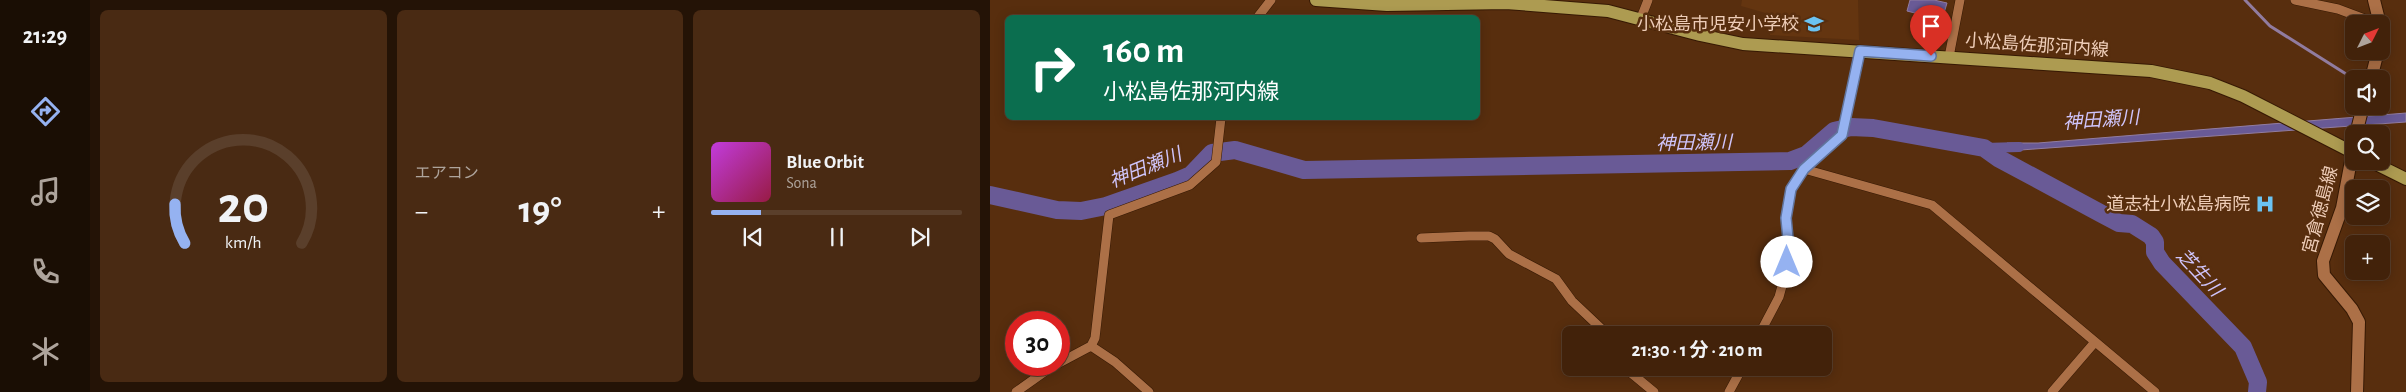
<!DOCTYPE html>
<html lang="ja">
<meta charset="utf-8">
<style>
body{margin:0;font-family:"Alegreya Sans","Noto Sans JP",sans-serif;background:#492a13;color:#f1f3f6;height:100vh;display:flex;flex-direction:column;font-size:19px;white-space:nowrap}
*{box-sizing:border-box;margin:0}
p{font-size:16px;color:#aea49c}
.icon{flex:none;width:28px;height:28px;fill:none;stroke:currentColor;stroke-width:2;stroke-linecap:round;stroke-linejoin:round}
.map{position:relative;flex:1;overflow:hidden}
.panel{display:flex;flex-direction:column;gap:10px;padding:10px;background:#241306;width:900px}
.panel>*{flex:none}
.banner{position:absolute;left:15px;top:15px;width:475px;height:105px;border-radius:8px;box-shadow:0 2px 12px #0003,0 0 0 1px #5a3f2b;background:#0b6e4f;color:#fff;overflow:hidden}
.needle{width:32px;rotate:48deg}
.buttons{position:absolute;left:1355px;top:15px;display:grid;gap:10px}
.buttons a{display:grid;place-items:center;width:45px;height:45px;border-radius:8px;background:#42220a;box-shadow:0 2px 12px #0003,0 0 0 1px #5a3f2b;font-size:25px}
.speed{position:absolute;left:15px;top:311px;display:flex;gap:10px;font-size:25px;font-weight:700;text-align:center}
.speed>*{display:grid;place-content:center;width:65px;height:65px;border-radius:50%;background:#42220a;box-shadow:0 2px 12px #0003,0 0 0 1px #5a3f2b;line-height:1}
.speed .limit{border:8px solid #d22;background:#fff;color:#111}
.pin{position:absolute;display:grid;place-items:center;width:42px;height:42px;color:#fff;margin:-51px -21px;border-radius:50% 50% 50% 0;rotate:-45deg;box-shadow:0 0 5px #0007}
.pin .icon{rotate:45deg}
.me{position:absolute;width:55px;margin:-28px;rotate:0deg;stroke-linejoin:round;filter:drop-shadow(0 0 4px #0008)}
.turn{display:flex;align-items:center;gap:18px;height:105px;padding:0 15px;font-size:22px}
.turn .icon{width:65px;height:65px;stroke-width:2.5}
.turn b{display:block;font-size:35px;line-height:42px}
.big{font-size:38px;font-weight:700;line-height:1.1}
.panel .widget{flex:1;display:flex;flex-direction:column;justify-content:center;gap:8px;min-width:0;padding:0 18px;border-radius:8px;background:#492a13}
.panel .dial{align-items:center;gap:0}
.dial svg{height:130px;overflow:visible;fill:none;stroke:#5a3f2b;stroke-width:7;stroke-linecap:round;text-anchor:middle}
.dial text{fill:#f1f3f6;stroke:none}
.song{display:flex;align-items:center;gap:15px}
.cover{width:60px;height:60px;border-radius:8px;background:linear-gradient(135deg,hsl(290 70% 55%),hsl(340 70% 35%))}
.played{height:5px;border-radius:2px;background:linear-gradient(90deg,#95b2f1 20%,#5a3f2b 20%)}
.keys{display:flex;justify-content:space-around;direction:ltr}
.heat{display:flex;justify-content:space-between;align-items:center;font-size:28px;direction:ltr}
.panel .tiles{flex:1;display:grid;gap:10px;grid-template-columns:repeat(3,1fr)}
.trip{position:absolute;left:572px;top:326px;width:270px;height:50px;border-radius:8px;background:#42220a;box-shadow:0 2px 12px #0003,0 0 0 1px #5a3f2b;font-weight:700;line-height:50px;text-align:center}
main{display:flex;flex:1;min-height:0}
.tabs{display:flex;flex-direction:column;width:90px;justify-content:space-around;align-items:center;background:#1a0e04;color:#aea49c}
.tabs .icon{width:35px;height:35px}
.tabs .current{color:#95b2f1}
.tabs b{font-size:22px;color:#f1f3f6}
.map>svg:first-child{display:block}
.built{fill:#643510}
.water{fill:#695a96;stroke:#917ca0}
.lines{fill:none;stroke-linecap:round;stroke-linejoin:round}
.stream{stroke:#917ca0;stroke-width:3}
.canal{stroke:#695a96;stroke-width:10}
.river{stroke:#695a96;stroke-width:18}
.street-casing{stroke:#361904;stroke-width:10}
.secondary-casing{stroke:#361904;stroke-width:14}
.primary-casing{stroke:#361904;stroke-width:14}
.street{stroke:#ac7047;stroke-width:9}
.secondary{stroke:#ac7047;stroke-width:12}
.primary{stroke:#ad9b51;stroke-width:12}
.route-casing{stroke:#61749d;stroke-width:12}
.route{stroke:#95b2f1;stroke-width:9}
.labels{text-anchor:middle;stroke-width:5;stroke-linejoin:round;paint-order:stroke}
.poi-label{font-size:18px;fill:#eecdb8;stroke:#582e0e;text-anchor:end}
.street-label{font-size:18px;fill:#eecdb8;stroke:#582e0e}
.water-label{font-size:19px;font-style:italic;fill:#cfc4fa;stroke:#582e0e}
</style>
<main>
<nav class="tabs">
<b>21:29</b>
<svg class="icon current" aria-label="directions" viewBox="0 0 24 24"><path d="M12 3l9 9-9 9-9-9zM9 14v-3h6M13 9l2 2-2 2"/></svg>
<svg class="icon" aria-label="music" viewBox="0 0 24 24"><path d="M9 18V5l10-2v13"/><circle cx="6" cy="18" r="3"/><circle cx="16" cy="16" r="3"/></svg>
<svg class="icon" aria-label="phone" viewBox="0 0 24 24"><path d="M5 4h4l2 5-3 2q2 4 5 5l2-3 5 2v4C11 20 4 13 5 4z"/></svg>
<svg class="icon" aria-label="climate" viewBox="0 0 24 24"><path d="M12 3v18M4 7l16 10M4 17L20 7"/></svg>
</nav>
<section class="panel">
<div class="tiles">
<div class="widget dial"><svg viewBox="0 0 100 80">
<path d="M14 69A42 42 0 1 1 86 69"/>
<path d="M14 69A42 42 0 0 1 8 45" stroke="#95b2f1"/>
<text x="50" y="56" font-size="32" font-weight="700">20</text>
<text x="50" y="72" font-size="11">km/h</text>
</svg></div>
<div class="widget"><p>エアコン</p>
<div class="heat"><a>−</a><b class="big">19°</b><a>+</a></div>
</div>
<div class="widget">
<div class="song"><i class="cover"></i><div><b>Blue Orbit</b><p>Sona</p></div></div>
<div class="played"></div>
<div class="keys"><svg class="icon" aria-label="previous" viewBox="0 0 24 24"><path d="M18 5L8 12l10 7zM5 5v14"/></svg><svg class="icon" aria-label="pause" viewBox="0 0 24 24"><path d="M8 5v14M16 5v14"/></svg><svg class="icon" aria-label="next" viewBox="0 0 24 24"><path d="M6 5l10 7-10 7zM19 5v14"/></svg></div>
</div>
</div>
</section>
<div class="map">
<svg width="1416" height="392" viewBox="0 0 1416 392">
<rect width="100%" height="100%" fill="#582e0e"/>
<!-- built -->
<path class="built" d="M752 0H868L869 40 780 35 779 14 751 6Z"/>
<!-- water -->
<path class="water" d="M920 0H944L957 3 952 20 917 11Z
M1416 113V122L1017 151V143H1048Z"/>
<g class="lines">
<!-- stream -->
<path class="stream" d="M1255 0 1280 26 1364 79"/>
<!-- canal -->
<path class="canal" d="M994 148 1029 147"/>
<!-- river -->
<path class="river" d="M0 195 67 210 91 211 116 206 187 181 201 175 222 153 245 150 314 170 800 161 816 155 844 131 861 127 883 128 994 148 1008 158 1112 214 1129 223 1142 224 1161 236 1165 242V252L1172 263 1253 347 1268 382 1267 392"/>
<!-- street casing -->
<g class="street-casing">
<path id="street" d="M1305 0 1348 9 1388 24
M267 18 281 0
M651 18 658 0
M959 57 970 0
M814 169 942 205 1165 392
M431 238 479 236H499L505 239 519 254 566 279 582 301 618 335
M769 335 789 297 795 275 799 249 796 218 801 189 814 169 852 135 871 51
M101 346 125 362 159 392
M69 363 101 346 105 338 119 215 200 185 226 162 231 118
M635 368 664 392
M26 392 64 365
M739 392 752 368
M1062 392 1105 342"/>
</g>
<!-- secondary casing -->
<g class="secondary-casing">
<path id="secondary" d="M1384 0 1390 24
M1381 79 1388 51
M1366 134 1373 106
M1364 145 1352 208 1333 261 1334 275 1362 309 1369 322 1367 392"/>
</g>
<!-- primary casing -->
<g class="primary-casing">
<path id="primary" d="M326 0 397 5 516 3 618 11 710 35 753 44 1161 71 1220 83 1253 96 1364 153
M1380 161 1416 179"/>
</g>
<!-- street -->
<use href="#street" class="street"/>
<!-- secondary -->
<use href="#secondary" class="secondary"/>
<!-- primary -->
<use href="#primary" class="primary"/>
</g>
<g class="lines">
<!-- route casing -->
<g class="route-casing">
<path id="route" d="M797 262 799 249 796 218 801 189 814 169 852 135 870 51 941 56"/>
</g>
<!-- route -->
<use href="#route" class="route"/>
</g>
<!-- icons -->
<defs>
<g id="school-bare" transform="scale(1.5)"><path d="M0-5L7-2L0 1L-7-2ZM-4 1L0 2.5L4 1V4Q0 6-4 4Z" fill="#6bc3f2" stroke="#582e0e" stroke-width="2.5" paint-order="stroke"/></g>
<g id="hospital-bare" transform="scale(1.5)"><path d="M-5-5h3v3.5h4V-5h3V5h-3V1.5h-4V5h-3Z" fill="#6bc3f2" stroke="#582e0e" stroke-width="2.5" paint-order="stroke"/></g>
</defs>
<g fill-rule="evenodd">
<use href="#school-bare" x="824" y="24"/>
<use href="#hospital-bare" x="1275" y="204"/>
</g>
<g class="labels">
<!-- poi labels -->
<g class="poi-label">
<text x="809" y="30">小松島市児安小学校</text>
<text x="1260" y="210">道志社小松島病院</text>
</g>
<!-- street labels -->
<g class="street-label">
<text transform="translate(1047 45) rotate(4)" y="6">小松島佐那河内線</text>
<text transform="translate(1330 210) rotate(-75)" y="6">宮倉徳島線</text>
</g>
<!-- water labels -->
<g class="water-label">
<text transform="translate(1111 119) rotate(-4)" y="7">神田瀬川</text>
<text transform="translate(704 142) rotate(-1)" y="7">神田瀬川</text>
<text transform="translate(155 167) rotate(-22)" y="7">神田瀬川</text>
<text transform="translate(1210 272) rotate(47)" y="7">芝生川</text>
</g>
</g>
</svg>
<div class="buttons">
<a><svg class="needle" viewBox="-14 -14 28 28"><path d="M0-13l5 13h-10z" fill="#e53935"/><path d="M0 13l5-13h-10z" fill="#aea49c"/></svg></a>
<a><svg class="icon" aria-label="sound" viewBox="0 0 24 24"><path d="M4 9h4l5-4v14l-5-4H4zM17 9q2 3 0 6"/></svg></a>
<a><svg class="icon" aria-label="search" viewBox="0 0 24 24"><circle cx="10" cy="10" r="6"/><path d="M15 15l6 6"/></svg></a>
<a><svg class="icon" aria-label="layers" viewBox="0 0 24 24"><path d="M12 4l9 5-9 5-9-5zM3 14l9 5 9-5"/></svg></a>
<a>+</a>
</div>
<div class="speed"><div class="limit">30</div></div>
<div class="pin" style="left:941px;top:56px;background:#d93025"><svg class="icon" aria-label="arrive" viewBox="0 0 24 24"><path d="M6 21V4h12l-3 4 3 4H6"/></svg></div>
<svg class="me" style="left:797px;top:262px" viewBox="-20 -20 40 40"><circle r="19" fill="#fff"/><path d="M0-13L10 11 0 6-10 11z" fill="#95b2f1"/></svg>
<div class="trip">21:30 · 1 分 · 210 m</div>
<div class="banner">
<div class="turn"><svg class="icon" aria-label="right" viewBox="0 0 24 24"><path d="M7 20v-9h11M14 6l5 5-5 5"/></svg><div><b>160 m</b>小松島佐那河内線</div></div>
</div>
</div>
</main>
